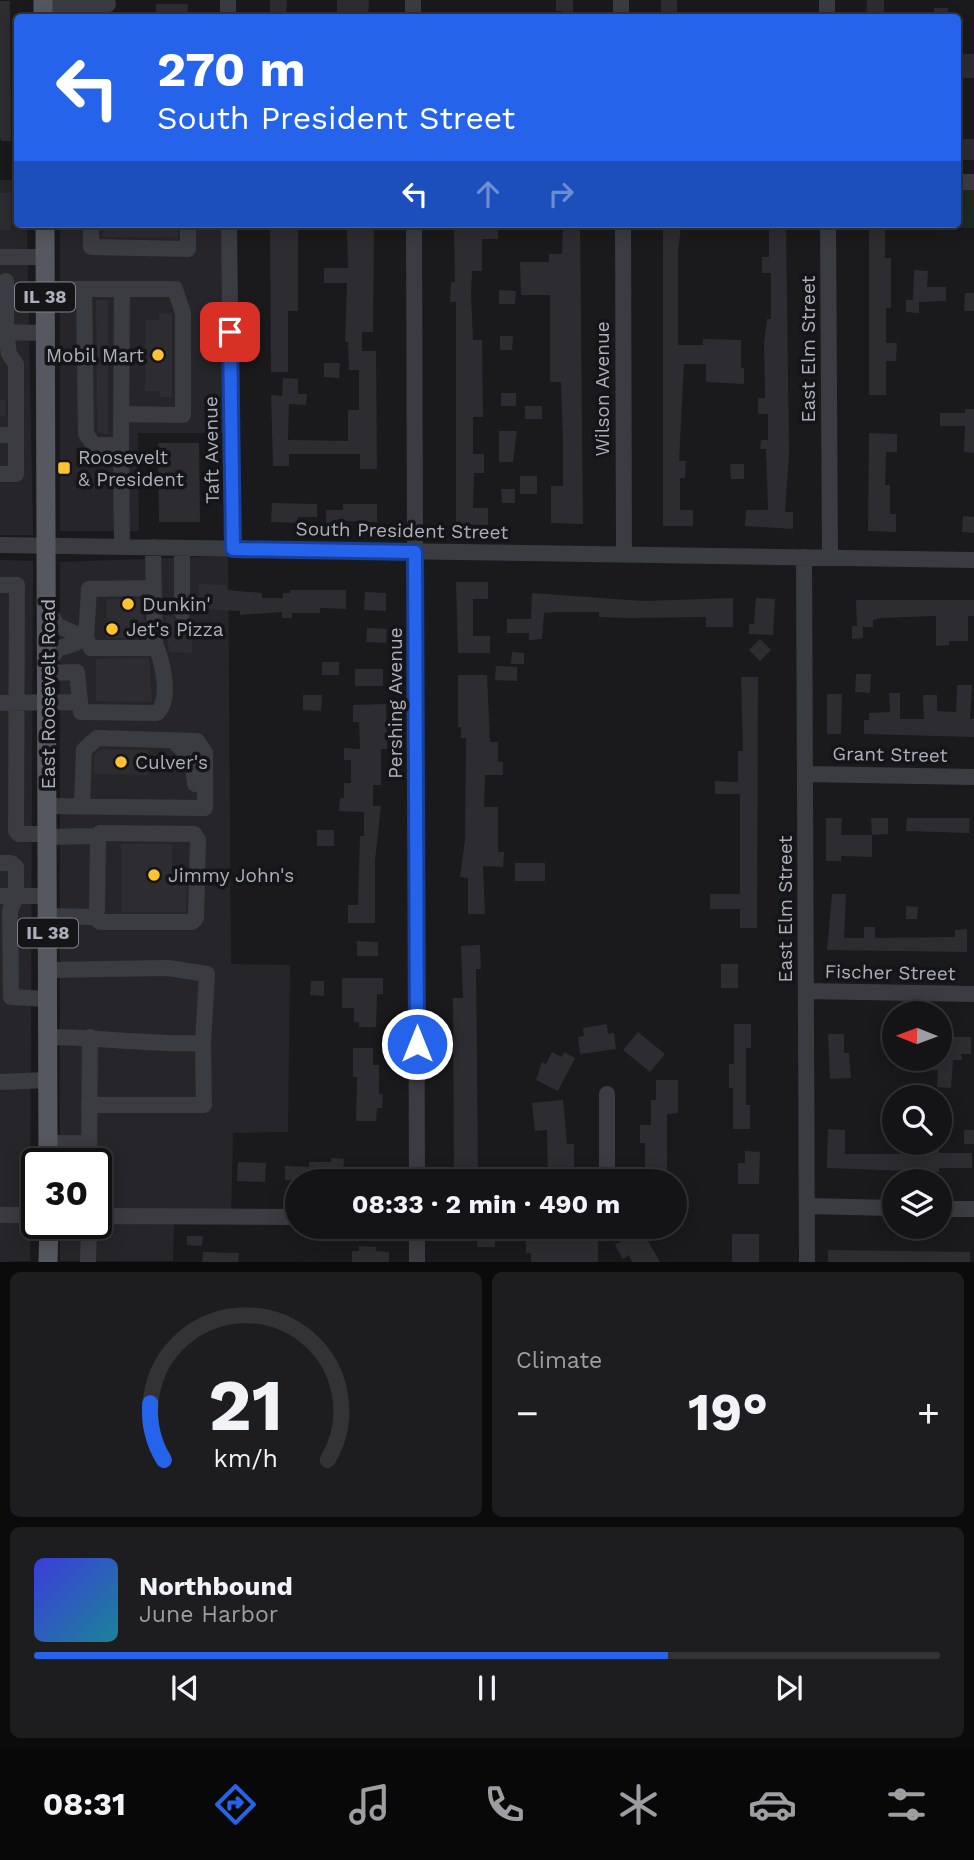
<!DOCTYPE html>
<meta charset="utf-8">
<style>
body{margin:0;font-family:"Work Sans",sans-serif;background:#1d1d1f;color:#f1f3f6;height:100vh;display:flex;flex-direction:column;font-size:26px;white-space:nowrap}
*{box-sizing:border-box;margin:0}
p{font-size:23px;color:#9d9ea1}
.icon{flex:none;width:38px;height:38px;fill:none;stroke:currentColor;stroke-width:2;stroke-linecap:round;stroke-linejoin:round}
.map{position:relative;height:1262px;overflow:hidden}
.details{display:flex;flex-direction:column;gap:10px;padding:10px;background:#0b0b0c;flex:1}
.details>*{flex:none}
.banner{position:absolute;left:14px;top:14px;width:947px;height:214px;border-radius:7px;box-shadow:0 4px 18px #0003,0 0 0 2px #333335;background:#2563eb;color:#fff;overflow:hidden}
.needle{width:46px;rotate:271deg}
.buttons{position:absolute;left:882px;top:1001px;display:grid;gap:14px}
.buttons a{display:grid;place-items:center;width:70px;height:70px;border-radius:50%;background:#141416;box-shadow:0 4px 18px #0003,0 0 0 2px #333335;font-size:35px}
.speed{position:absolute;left:21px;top:1148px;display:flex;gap:14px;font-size:35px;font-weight:700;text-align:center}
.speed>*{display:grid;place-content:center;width:91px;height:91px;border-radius:50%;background:#141416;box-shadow:0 4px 18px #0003,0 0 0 2px #333335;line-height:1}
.speed .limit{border:4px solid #111;border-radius:10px;background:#fff;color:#111}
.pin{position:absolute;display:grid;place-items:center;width:60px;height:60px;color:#fff;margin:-30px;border-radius:14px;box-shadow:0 4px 10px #0006}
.me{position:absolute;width:77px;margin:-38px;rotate:0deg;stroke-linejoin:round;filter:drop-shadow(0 0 5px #0008)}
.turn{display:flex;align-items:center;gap:24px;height:147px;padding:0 28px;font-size:32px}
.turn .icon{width:91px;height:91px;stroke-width:2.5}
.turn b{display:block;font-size:49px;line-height:60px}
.lanes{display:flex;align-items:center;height:66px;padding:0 28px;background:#0003;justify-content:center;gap:35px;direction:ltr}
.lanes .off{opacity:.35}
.big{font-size:52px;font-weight:700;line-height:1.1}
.details .card{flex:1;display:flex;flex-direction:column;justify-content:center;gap:10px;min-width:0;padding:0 24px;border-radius:10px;background:#1d1d1f}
.details .dial{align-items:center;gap:0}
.dial svg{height:182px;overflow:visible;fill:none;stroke:#333335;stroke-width:7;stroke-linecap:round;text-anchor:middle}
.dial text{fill:#f1f3f6;stroke:none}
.song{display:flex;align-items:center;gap:21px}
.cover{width:84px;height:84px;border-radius:10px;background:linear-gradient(135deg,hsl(240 70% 55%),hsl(190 70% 35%))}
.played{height:7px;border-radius:4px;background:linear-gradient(90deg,#2563eb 70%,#333335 70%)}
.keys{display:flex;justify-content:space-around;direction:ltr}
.heat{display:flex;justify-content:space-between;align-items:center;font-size:38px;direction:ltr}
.details .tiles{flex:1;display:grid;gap:10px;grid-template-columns:1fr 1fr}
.card:last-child{grid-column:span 2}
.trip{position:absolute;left:285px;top:1169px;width:402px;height:70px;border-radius:35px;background:#141416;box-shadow:0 4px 18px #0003,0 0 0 2px #333335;font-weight:700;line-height:70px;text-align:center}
.dock{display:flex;height:112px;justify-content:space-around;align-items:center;background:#080809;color:#9d9ea1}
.dock .icon{width:49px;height:49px}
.dock .current{color:#2563eb}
.dock b{font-size:32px;color:#f1f3f6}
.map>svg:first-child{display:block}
.built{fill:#26262a}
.green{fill:#1f2821}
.building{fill:#2d2d31}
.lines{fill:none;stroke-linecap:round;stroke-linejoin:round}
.minor{stroke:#3b3c42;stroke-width:16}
.major{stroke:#565861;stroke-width:19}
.route-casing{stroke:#184099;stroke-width:18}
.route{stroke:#2563eb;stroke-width:12}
.poi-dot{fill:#ffc230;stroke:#151518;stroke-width:2.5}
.labels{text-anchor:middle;stroke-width:7;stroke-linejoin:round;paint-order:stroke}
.shield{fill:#151518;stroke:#7f828c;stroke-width:2}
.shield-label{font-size:18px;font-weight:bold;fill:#acb0bd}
.street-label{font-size:19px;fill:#acb0bd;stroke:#151518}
.poi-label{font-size:19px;fill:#acb0bd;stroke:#151518;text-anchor:start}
</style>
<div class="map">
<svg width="974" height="1262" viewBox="0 0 974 1262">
<rect width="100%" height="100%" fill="#1a1a1d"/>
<!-- built -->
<path class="built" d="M0 180H17L18 224H27L33 535H0Z
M60 224H222L223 433H138L139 531H60Z
M228 556 231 964 290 965 288 1132 233 1133 231 1223 174 1224 173 1261H60V1223H96V1164H60V562Z
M0 560 33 561 30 1261 0 1262Z"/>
<!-- green -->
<path class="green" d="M957 190H974V228H931V224H957Z"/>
<!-- building -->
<path class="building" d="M270 0H287L286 18H270Z
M337 0H369L368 18 337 17Z
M556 0H573V18H562V11H556Z
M661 0H677V18H661Z
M867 0H884V18H866Z
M0 1H10L11 141H1L0 137Z
M156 4H188L187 18H156Z
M934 8H948V18H934Z
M962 54H974V78H962Z
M962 139H974V160H957V143H962Z
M0 193H11V230H0Z
M103 224H178V238L103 237Z
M454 224H498V239H482V271H472L471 294 473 340H482L483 417H473V454H484V473H474L473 508H488V525L456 524V302H450L451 282H455Z
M769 224H786L789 454 785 512H793V529L745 526 746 510H768L766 449H760L761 440H768V414H758V398H765L764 344 767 319H771V273H762V257H769Z
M869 224H885V258H891V308H886V343H897L896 361H886V395H869Z
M563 225H580L583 524 551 523V486H563V446L561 382H550V295H521L520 262H549V254H562Z
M270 226H298V311H288V372H271Z
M663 226 681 227 678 252V345H703V339L741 340V368H744V384L706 382V364H684L679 461H686L685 478H680V510H693V526H663Z
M347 229 374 230 373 332H362V351H376L377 469H360V454H289V466H273L271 395 282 396 283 378 298 379V394H307L306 405 289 404 288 440 348 441V410H359V370H349L348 342H345L347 283H324V268H348Z
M914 270 928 271 927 287H946V301L919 302V313L906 312V300H913Z
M499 290 516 291 515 304H499Z
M965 293H974V311H964Z
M96 300H108V435L97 431Z
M159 313 172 314V397H160V391H145V364H136V347H145V320H159Z
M500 336H513L512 350H500Z
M324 363H340L339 378 324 377Z
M501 393H516V406H501Z
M0 399 5 400V416H0Z
M525 406H542V419H525Z
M965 409H974V453L964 452 965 426H940V413H965Z
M499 431H517L513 462H499Z
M869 433 897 434V452H886L885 485H890V514H896V532L868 531Z
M158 443H199L200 522H159Z
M730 464H744V479H731Z
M520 476H537V494H520Z
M501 489H515V503H502Z
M272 503 317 504V517H298L297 523 271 522Z
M343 504H377V522L340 521 339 526 326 525V510H343Z
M963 516 974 517V533L962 532Z
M456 582H488V599H473V636H490V653H458Z
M199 584 227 585V590L262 593V598H283V593H290V590H346V609L320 608V613H292V618H282V612L240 615V611L198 609Z
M365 592 386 593V611L364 610Z
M532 593 643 601 733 598V627H706V617L629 618 599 617V612H559L544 613 542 639 529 640V633H507V619H531Z
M756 598 775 599 773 635 749 634V624H754Z
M107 599H144V638H106Z
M856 600H974V616H968V641H949V645L936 646V616L880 618 873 620V627H863V638L852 639V626H857Z
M165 616H172L181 623 193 616 192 653 169 652Z
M367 628 387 629 386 643 366 642Z
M760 639 771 650 760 661 749 650Z
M512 652 524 653V664H511Z
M149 658 152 702 96 701V659Z
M322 662H339V675H322Z
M496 666 517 667V681L495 680Z
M355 669H383V686H355Z
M856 674H871L870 693 855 692Z
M458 675H487L490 742H498V762H503V775H485L484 807H498V852H504L503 867 483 866 485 914H468V878L460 877 465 840 466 738H461V727H458Z
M741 677H758L757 928H740V909H710V894H740V794H715V781L738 782V751H743Z
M957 685H972L970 719H974V737L864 734V720H869V713L890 712 889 693H900V719H924L923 695H937V711L956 712Z
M827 694H842L841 734H827Z
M303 695H322L321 711 303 710Z
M386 704 387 749H381V785H373V806H381L375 860V923H348V905H358L360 836H364V812L339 811 340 798H344V783H351V760H344V748L360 749 359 722H353V705Z
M101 749 149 750 148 775 94 774V755Z
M826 818H842L841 835H872V857L841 856V861H826Z
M871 818H888V834L872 835Z
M907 818H970L969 833 906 831Z
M317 830H334V846H317Z
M121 844H172V873L187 874 186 912H121Z
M515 863H545V881H515Z
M832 894H846L844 938H864V927H875V938L955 937V930L967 929V952L827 950Z
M906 906 918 907 917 919H906Z
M357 941 378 942V956H357Z
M480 945 481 969H476L478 1176H454L453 998H463L461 946Z
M721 964H738V988H721Z
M342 978H383V994H377L376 1027H359V1022H354V1008H342Z
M311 981H324V996L310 995Z
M607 1024 608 1034 614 1033 616 1049 580 1054 578 1037 584 1036 583 1028Z
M734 1024H751V1048H746V1105H750V1129H733V1088H729V1064H734Z
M638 1032 665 1054 650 1072 623 1050Z
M828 1034H844V1053H849L851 1078 830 1079Z
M884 1034H894V1049H884Z
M944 1037H971V1054H961L962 1060H953L951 1088 937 1087 938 1070H916V1059H944Z
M353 1048H373V1065H379V1094L383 1095 382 1108H377L376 1121H356L357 1077H353Z
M552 1052 562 1057 564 1052 575 1058 558 1091 536 1080 542 1062 546 1064Z
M656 1080H678V1113L667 1114V1181H639V1169H645V1143H640V1125H651V1100H656Z
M563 1100 567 1144H574V1177H548L547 1130 535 1131 532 1103Z
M828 1129 845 1130V1154H911V1143H939V1153H972V1168H939V1172L827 1168Z
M964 1130H974V1144H964Z
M745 1151 760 1152 759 1184H738V1163H745Z
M331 1158 344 1159 343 1173 317 1172V1181L285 1180V1166L309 1167V1162H331Z
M238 1162 266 1163 265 1182 237 1181Z
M478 1227H496L495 1247H477Z
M641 1229 660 1262H632L629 1255 623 1259 615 1245Z
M732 1234H759V1262H732Z
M187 1236H203L202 1246 187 1245Z
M598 1236V1262H531V1253H526V1237Z
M359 1246 376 1247V1251L389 1252V1262H352V1251H359Z
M828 1250 970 1252V1262H828Z
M203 1252 239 1253 238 1262H202Z"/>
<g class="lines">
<!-- minor -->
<path class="minor" d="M413 0V18
M621 0V18
M827 0V18
M43 7 108 4
M228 18V0
M957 182H974
M91 224V247L188 249V224
M229 224 233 549
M414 224 417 1181
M623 224 624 554
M828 224 830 558
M0 257H45
M6 281V332L9 354 16 364V435
M45 289H84L86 434 94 445H121L122 547
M84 289H122L121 445
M122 289H175L183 313V415L122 414
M0 332 46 333
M0 435H16V474H0
M0 545 974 560
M804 557 807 1262
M0 585H17L16 831 19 834H48
M152 588 89 589 86 638 91 648H148L155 644 153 547
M47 609 58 626 86 638
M182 613V548
M48 664 57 649 76 643 80 638
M48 673 77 672 81 712 157 713C172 699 162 660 155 644
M0 703 80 702
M172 740 192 758 195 784
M806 774 974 777
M48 806 205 808V753L197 741 97 738 84 750 82 807
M48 837 95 836 98 844 97 910 95 917
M0 863H11L16 867V896L10 911 11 997 48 999
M0 896H48
M48 916 95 917 100 922H192L196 918 198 840 194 834 100 833 95 836
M48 970 168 968 207 974 203 1043C151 1045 100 1037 48 1037
M806 991 974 994
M0 1082 48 1080
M89 1105H204L203 1043
M48 1143H89
M89 1164 90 1037
M607 1181V1094
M807 1206 894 1208
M940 1209H974
M0 1215H37
M96 1216 298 1217
M417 1227V1262
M88 1262 89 1223"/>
<!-- major -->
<path class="major" d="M43 0V18
M45 224 48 1164
M48 1262 49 1223"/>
</g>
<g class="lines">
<!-- route casing -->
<g class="route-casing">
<path id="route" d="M230 332 233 549 415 552 417 1044"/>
</g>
<!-- route -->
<use href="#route" class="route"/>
</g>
<!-- markers -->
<g class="poi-dot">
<circle cx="158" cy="355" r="7"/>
<rect x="57" y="461" width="14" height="14" rx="3.5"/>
<circle cx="128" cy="604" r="7"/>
<circle cx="112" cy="629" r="7"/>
<circle cx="121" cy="762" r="7"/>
<circle cx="154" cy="875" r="7"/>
</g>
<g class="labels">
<!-- shield labels -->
<g class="shield">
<rect x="15" y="282.5" width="60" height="29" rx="5"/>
<rect x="18" y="918.5" width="60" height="29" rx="5"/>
</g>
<g class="shield-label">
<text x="45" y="303">IL 38</text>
<text x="48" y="939">IL 38</text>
</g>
<!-- street labels -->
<g class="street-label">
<text transform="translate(808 349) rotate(-90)" y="7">East Elm Street</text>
<text transform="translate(602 389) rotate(-90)" y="7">Wilson Avenue</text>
<text transform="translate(211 450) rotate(-91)" y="7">Taft Avenue</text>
<text transform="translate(402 530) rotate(1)" y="7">South President Street</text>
<text transform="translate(48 694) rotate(-90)" y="7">East Roosevelt Road</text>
<text transform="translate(395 703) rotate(-90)" y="7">Pershing Avenue</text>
<text transform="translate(890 754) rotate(1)" y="7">Grant Street</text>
<text transform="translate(785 909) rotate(-90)" y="7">East Elm Street</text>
<text transform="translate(890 972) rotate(1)" y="7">Fischer Street</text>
</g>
<!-- poi labels -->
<g class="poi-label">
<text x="144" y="362" text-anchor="end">Mobil Mart</text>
<text x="78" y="464">Roosevelt<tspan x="78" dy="22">&amp; President</tspan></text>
<text x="142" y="611">Dunkin'</text>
<text x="126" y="636">Jet's Pizza</text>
<text x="135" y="769">Culver's</text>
<text x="168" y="882">Jimmy John's</text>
</g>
</g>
</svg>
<div class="buttons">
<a><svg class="needle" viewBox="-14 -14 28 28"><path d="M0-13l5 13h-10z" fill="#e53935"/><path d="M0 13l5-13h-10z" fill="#9d9ea1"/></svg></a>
<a><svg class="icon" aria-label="search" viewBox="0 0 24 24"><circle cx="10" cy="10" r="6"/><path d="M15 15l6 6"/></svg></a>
<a><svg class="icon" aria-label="layers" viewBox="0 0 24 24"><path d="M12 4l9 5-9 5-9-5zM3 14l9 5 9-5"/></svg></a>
</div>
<div class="speed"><div class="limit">30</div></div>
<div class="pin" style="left:230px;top:332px;background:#d93025"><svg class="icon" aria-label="arrive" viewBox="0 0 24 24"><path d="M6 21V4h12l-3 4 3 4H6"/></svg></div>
<svg class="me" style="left:417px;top:1044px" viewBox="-20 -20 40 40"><circle r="17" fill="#2563eb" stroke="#fff" stroke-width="3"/><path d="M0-11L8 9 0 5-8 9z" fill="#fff"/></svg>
<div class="trip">08:33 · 2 min · 490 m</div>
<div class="banner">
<div class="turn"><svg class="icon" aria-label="left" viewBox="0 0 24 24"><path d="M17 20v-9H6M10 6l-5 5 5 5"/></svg><div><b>270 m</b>South President Street</div></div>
<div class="lanes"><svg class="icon" aria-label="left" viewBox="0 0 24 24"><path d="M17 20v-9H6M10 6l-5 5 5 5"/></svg><svg class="icon off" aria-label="ahead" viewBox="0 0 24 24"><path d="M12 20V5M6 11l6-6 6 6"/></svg><svg class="icon off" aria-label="right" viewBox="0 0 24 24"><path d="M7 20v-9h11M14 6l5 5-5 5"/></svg></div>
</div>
</div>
<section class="details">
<div class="tiles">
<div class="card dial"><svg viewBox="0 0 100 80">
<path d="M14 69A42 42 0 1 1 86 69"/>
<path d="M14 69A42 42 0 0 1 8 44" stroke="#2563eb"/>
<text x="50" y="56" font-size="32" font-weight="700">21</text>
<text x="50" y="72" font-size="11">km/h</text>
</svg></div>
<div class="card"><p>Climate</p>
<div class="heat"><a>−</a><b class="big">19°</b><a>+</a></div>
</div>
<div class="card">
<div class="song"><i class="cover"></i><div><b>Northbound</b><p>June Harbor</p></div></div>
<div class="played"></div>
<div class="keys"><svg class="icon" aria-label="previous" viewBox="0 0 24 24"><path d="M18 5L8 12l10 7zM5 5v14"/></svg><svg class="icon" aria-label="pause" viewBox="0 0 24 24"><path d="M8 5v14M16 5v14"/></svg><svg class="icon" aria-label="next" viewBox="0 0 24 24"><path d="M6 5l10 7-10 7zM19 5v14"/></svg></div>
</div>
</div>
</section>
<nav class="dock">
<b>08:31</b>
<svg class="icon current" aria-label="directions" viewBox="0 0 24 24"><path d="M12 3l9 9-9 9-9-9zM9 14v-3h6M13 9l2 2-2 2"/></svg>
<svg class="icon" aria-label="music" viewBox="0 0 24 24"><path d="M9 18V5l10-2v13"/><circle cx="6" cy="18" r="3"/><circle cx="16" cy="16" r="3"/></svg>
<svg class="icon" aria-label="phone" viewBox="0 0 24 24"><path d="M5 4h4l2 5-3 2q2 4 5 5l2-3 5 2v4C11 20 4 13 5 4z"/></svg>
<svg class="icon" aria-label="climate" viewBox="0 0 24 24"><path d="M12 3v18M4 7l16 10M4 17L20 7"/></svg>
<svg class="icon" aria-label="car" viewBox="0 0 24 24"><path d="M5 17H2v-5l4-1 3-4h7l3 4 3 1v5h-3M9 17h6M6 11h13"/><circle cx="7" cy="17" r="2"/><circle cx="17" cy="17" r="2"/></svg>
<svg class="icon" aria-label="filters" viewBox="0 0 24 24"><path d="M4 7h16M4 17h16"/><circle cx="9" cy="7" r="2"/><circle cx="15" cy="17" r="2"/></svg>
</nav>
